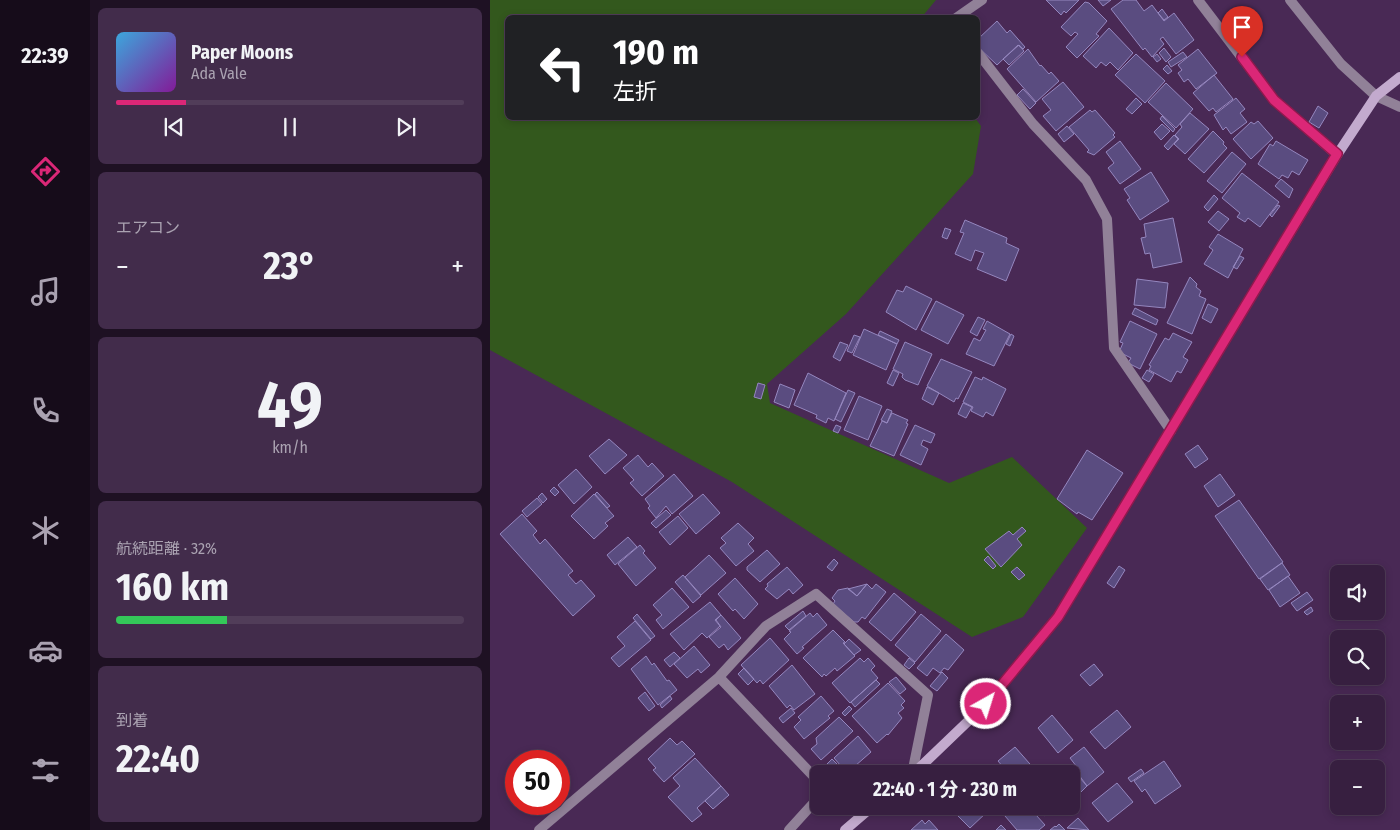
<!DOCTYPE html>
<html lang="ja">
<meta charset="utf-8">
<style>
body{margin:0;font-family:"Fira Sans Condensed","Noto Sans JP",sans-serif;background:#422c4b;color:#f1f3f6;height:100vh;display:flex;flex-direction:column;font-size:19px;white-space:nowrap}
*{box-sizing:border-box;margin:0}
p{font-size:16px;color:#aaa2b1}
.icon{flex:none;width:28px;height:28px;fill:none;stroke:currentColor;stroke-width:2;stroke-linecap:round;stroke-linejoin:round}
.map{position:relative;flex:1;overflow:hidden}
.panel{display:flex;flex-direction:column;gap:8px;padding:8px;background:#1e1123;width:400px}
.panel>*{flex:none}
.guide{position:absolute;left:15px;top:15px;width:475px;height:105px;border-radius:8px;box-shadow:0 2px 8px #0003,0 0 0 1px #513d59;background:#202124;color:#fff;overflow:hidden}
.buttons{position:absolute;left:840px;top:565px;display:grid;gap:10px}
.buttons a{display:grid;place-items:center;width:55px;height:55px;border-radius:8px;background:#371f40;box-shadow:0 2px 8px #0003,0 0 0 1px #513d59;font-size:25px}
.speed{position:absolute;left:15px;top:750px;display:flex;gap:10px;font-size:25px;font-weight:700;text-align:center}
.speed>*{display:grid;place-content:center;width:65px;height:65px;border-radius:50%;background:#371f40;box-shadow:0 2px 8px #0003,0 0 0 1px #513d59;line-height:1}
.speed .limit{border:8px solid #d22;background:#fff;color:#111}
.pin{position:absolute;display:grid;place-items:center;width:42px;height:42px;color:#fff;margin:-51px -21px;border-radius:50% 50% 50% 0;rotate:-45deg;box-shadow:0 0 5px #0007}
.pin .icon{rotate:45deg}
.me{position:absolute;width:55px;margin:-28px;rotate:39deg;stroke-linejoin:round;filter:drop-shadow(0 0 4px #0008)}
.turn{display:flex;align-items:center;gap:18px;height:105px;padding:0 25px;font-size:22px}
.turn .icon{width:65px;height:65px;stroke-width:2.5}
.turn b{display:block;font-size:35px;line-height:42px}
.big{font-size:38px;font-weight:700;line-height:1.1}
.panel .widget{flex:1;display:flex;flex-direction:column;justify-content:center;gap:8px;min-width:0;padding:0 18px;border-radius:8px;background:#422c4b}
.panel .dial{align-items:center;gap:0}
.dial b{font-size:65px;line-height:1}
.song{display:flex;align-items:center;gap:15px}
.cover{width:60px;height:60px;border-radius:8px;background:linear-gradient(135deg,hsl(200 70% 55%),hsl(290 70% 35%))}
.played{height:5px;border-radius:2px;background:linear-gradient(90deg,#db2777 20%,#513d59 20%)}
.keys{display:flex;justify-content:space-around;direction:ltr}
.heat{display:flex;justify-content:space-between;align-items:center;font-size:28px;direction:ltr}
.charge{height:8px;border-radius:4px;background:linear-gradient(90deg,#34c759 32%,#513d59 0)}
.trip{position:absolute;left:320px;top:765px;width:270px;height:50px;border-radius:8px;background:#371f40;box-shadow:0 2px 8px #0003,0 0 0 1px #513d59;font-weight:700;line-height:50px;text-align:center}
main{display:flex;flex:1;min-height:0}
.dock{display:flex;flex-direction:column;width:90px;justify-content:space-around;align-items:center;background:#160c1a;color:#aaa2b1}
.dock .icon{width:35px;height:35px}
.dock .current{color:#db2777}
.dock b{font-size:22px;color:#f1f3f6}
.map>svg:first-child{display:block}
.green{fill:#33581d}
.building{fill:#5a4c80;stroke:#9587bf}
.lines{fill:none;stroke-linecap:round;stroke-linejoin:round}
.minor{stroke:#918198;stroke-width:10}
.tertiary{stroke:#918198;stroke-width:10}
.secondary{stroke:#c3aace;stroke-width:10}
.route-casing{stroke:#8e194d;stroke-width:12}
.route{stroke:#db2777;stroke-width:9}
</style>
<main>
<nav class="dock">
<b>22:39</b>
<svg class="icon current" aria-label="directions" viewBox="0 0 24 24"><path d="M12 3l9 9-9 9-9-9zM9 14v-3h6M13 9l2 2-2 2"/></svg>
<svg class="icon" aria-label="music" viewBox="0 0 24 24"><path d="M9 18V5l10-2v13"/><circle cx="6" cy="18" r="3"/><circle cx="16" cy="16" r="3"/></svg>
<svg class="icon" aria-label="phone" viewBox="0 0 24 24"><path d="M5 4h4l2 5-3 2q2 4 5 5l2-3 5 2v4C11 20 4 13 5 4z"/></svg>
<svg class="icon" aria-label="climate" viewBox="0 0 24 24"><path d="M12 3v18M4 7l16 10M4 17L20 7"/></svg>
<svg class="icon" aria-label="car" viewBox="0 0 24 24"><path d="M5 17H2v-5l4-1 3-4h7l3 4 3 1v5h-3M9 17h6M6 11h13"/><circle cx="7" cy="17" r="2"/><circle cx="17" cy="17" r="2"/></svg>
<svg class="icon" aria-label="filters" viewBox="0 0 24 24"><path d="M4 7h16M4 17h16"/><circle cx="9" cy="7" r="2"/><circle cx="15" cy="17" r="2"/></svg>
</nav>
<section class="panel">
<div class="widget">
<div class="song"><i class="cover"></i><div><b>Paper Moons</b><p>Ada Vale</p></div></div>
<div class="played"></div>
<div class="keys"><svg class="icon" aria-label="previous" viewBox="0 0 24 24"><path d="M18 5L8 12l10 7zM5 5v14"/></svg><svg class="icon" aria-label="pause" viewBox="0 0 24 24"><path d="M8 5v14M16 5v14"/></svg><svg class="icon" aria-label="next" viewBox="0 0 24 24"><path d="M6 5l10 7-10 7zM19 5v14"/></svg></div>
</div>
<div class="widget"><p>エアコン</p>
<div class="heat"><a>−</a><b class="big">23°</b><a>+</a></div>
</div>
<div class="widget dial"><b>49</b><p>km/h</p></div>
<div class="widget"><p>航続距離 · 32%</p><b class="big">160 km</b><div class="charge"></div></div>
<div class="widget"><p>到着</p><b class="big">22:40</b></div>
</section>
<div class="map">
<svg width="910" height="830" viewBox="0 0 910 830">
<rect width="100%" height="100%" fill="#492955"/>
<!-- green -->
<path class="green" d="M0 0H446L431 18H18V118H485L491 126 483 174 356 314 277 384 280 403 459 483 522 457 597 528 533 617 482 637 242 482 0 350Z"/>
<!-- building -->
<path class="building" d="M556 0H589L576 13 574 11 571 15Z
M608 0H621L613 6Z
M633 0H646L654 11 662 5 674 21 684 13 704 40 686 54 673 37 670 39 674 44 662 57 655 48 653 50 621 9Z
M595 2 599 3 617 21 606 34 609 36 587 58 576 47 588 34 585 32 581 36 571 27Z
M672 9 678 17 674 20 668 13Z
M507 21 517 33 520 30 535 47 533 49 528 45 507 65 488 47V39Z
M619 28 643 53 628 70 620 62 616 66 611 62 606 68 593 56Z
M529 45 534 51 519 65 513 59Z
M674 48 681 57 676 62 669 53Z
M538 49 550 66 551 65 559 74 561 72 569 81 546 102 517 69Z
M708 49 727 73 706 89 698 79 694 82 688 73 692 70 688 65Z
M693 52 697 57 681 67 678 62Z
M646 54 675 81 655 103 625 75Z
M667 54 671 59 667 62 663 57Z
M677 65 682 71 678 74 673 69Z
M724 75 743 99 726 112 723 108 719 111 703 93Z
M573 82 594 107 566 131 553 116 561 110 552 99Z
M676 83 703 109 686 128 658 102Z
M533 89 546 103 540 109 527 95Z
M646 98 652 104 642 114 636 109Z
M746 98 755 109 750 113 757 122 741 134 736 127 733 130 724 115Z
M828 106 838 113 829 128 819 122Z
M600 110 602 112 605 110 625 133 623 135 625 137 604 155 597 152 599 150 579 127Z
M700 113 719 129 695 154 684 144 689 139 685 135 692 127 690 124Z
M672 116 685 129 683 132 670 119Z
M768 121 783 138 761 159 743 139 761 122 764 124Z
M672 124 680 131 671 140 664 132Z
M577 126 584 134 574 142 568 134Z
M723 131 734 142 733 144 737 148 714 173 698 159Z
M684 135 688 139 678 150 674 146Z
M630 141 651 169 630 184 618 168 624 163 616 152Z
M786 141 818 160 809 175 802 171 798 178 792 175 789 179 768 164 780 144 783 146Z
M742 152 756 164 732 193 717 181Z
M661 172 679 201 650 220 637 200 640 198 634 189Z
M752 173 789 202 770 227 758 218 755 222 747 217 750 213 732 198Z
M791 179 803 189 799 198 785 186Z
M724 195 728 199 718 211 714 207Z
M788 205 790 206 782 217 780 215Z
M728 211 739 219 729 231 718 222Z
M683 218 692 262 663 268 660 253 655 254 651 238 656 237 654 224Z
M475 220 517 238 516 243 529 249 516 281 487 269 494 253 485 250 481 261 465 254 474 233 470 232Z
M455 228 461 230 457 239 452 237Z
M728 234 753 249 738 278 714 264 723 250 719 247Z
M750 256 754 258 747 269 743 267Z
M700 277 707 284 706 287 711 291 709 296 716 299 702 334 677 323Z
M647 279 678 283 675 308 644 305Z
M416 286 442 299 426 330 396 312 407 290 413 292Z
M446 301 474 315 458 344 431 330Z
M718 304 728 309 721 323 712 318Z
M645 308 668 320 666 325 642 314Z
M488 317 495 320 487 336 480 332Z
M497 321 520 334 504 366 476 354 484 338 490 341 496 330 493 329Z
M640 321 667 334 650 369 638 363 641 358 629 352 633 343 630 342Z
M374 329 407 344 396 370 363 355Z
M390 331 409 340 407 344 388 335Z
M683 333 702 342 693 357 698 360 691 373 687 371 681 382 659 370 661 366 659 365 675 338 679 340Z
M521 334 524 336 520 346 516 344Z
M364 335 370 337 362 353 357 351Z
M350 342 358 345 350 361 343 357Z
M415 342 442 354 428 385 415 380 412 377 413 374 403 369Z
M451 359 482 372 468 399 466 398 464 402 437 386Z
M403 370 409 373 403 386 397 383Z
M657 370 664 374 659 382 652 378Z
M318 373 356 393 344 421 338 418 336 423 326 418 327 415 304 405Z
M485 377 492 380 493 377 516 389 503 416 496 412 493 417 481 411 483 407 473 402Z
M268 383 275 385 271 399 264 397Z
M290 384 305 390 299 408 284 402Z
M437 387 449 393 443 405 432 399Z
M358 390 365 393 351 422 345 419Z
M369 396 392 406 378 440 354 430Z
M473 403 482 407 476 418 468 414Z
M397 409 402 411 397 423 391 420Z
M402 413 418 420 416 423 418 424 404 456 380 446 392 421 397 423Z
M346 425 351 427 348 433 343 431Z
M425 425 445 434 441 443 433 440 431 445 438 449 431 465 410 455Z
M119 439 137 455 115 474 99 456Z
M708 445 718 459 705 468 695 454Z
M597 450 633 473 602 520 588 512 587 514 567 499Z
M148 455 158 467 162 463 174 476 152 496 140 483 144 480 133 468Z
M86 469 102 487 84 504 68 485Z
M184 474 203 496 182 514 176 506 166 518 158 508 160 506 155 499Z
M730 474 745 495 728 507 714 486Z
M64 487 69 492 65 496 60 491Z
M107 492 120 506 117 508 105 494Z
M52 493 57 499 53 503 48 497Z
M104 494 124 516 115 523 118 526 104 539 81 516Z
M213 494 230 513 206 534 189 514Z
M47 498 52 504 37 517 32 511Z
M749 500 793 562 769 579 725 516Z
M176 510 181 515 166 528 161 523Z
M32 514 47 531 43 535 50 544 55 539 83 571 78 575 86 584 91 580 105 596 83 616 10 534Z
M188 516 198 528 180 545 169 532Z
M248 523 264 538 258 544 264 551 246 566 230 548 236 543 231 538Z
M532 527 536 531 527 539 532 545 511 567 495 549 519 531 523 535Z
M138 537 147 547 125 565 117 555Z
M150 545 155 551 153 553 166 568 146 586 128 564Z
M277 550 290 564 270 582 257 570V567Z
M219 555 236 573 211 595 195 577Z
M498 556 506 566 503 569 494 560Z
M344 559 348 563 342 571 337 567Z
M792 563 800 575 778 590 770 579Z
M629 566 635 570 624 588 617 583Z
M297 567 313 585 303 594 299 589 287 599 275 589 278 586 277 584Z
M527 567 535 575 529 580 521 572Z
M193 575 211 596 203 603 185 582Z
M798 576 810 593 790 607 779 590Z
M245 578 268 604 254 619 245 609 243 611 228 594Z
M377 584 382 589 386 584 396 592 375 619 372 617 368 622H364L343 604 345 601 342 598 348 590 358 588 367 596Z
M377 584 367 596 358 589Z
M182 588 199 607 173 629 166 620 172 615 163 605Z
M817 592 823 600 807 611 801 603Z
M404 593 426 612 401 641 379 622Z
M220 602 231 615 225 620 230 626 217 638 212 633 194 650 180 634Z
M821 607 823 611 817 615 814 612Z
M313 611 316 616 299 630 295 626Z
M320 613 323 617 327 613 337 625 312 647 314 648 307 654 294 639 301 632 299 631Z
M147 614 165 636 161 639 143 618Z
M431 614 451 631 425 662 405 645Z
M231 615 251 638 238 650 234 644 229 648 219 637 231 627 226 620Z
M145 621 161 640 129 667 121 658 135 646 127 637Z
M343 630 355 642 353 643 365 656 347 671 345 668 336 676 334 674 332 677 313 658Z
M456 634 474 650 458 670 454 668 450 673 443 668 437 676 427 668Z
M280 638 299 660 273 684 270 680 267 683 251 665Z
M359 639 371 650 364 655 354 644Z
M204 646 220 665 211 673 208 669 197 678 184 664Z
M184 652 190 658 180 667 174 660Z
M156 656 162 665 164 663 177 681 179 680 187 690 168 705 141 669Z
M370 658 374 662 378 658 385 666 381 670 388 678 360 703 342 683Z
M419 658 425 663 419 669 414 665Z
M604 664 613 675 600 686 590 675Z
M302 665 325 694 304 710 300 705 297 708 279 686Z
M254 668 264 679 258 685 248 674Z
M452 672 458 678 447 691 440 686Z
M406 677 416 689 410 694 399 682Z
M386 680 390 684 365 707 361 702Z
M398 683 415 701 411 705 414 708 408 713 412 718 398 735 397 734 387 743 362 716Z
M155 692 165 706 159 711 148 698Z
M180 696 182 699 172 708 170 705Z
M331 696 344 711 338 716 340 718 314 739 304 727 311 720 308 717Z
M359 706 362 709 355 716 352 713Z
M301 708 305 713 293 723 289 718Z
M627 710 641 727 615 749 600 732Z
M562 715 583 740 568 753 548 728Z
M349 717 363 731 331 760 321 749 327 744 326 738Z
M368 736 381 752 357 773 344 758Z
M180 738 187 745 192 741 205 754 174 782 163 770 166 768 158 759Z
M525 747 547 772 545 774H519L508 761Z
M594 747 614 772 597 786 589 775 590 771 580 758Z
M205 758 231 786 207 808 212 814 202 822 178 797 190 786 183 778Z
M342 759 348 765 339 773 334 767Z
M674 761 691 786 665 804 655 789 652 792 644 781Z
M349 766 356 773 340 774Z
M500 766 507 774H492Z
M581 768 597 786 591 792 581 782V774H575Z
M651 769 654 773 641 782 638 778Z
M627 783 643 802 618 822 602 803Z
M231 786 239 795 223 809 215 801Z
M458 806H492L497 812 480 828Z
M514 806H525L514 816 509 811Z
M526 806H538L555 825 549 830H527L515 816Z
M545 806H575L566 815 561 810 554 816Z
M588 818 599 830 577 828Z
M432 820 435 824 439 820 448 830H421Z
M569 824 575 830H560L565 826 566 827Z
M511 825 516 830H506Z"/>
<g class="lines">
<!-- minor -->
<path class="minor" d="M708 0 784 100 847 155
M466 18 492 0
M488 53 543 124 596 180 617 219 624 348 681 431
M886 96 910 107
M229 677 329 782
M49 830 229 677 276 626 326 594 438 695 422 774
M299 830 329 797"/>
<!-- tertiary -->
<path class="tertiary" d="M800 0 851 64 886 96"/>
<!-- secondary -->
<path class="secondary" d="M423 774 496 704 568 617 847 155 886 96 910 77
M355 830 383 806"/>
</g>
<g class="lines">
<!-- route casing -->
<g class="route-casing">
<path id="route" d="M496 704 568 617 847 154 784 100 752 57"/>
</g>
<!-- route -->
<use href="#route" class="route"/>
</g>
</svg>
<div class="buttons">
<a><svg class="icon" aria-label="sound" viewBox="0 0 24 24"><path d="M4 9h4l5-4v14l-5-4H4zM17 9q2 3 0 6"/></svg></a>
<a><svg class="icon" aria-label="search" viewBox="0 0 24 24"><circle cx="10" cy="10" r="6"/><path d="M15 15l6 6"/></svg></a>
<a>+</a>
<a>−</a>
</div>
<div class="speed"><div class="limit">50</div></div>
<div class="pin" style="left:752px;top:57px;background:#d93025"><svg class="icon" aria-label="arrive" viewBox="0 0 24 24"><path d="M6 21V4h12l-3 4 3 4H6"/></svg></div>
<svg class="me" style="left:496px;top:704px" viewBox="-20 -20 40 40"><circle r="17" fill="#db2777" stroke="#fff" stroke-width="3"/><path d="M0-11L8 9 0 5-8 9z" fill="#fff"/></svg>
<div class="trip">22:40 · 1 分 · 230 m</div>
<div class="guide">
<div class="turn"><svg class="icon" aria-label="left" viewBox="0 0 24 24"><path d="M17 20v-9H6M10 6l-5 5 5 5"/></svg><div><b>190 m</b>左折</div></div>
</div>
</div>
</main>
